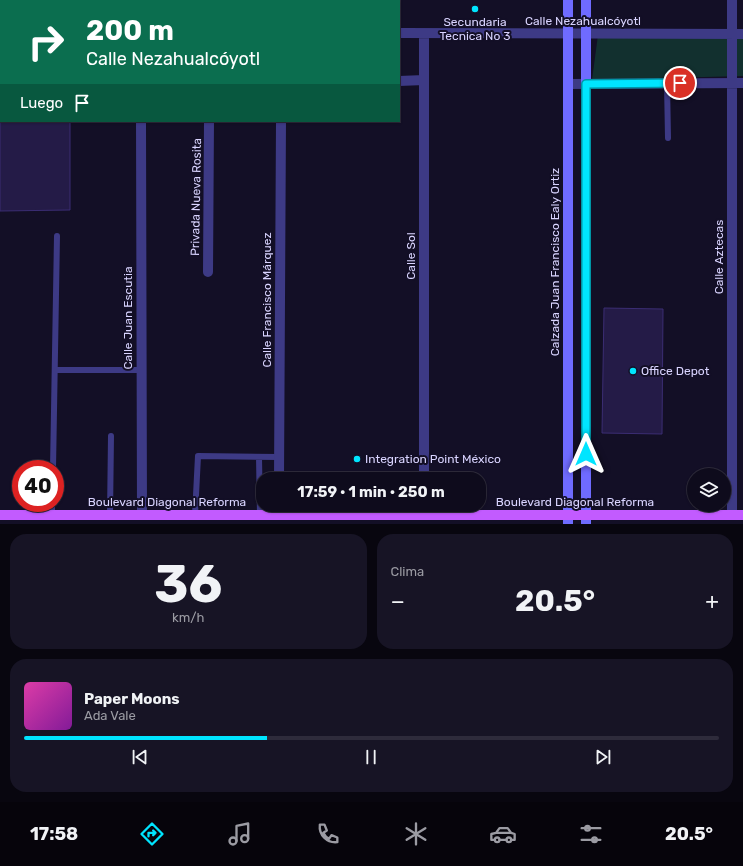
<!DOCTYPE html>
<html lang="es">
<meta charset="utf-8">
<style>
body{margin:0;font-family:Rubik,sans-serif;background:#171425;color:#f1f3f6;height:100vh;display:flex;flex-direction:column;font-size:15px;white-space:nowrap}
*{box-sizing:border-box;margin:0}
p{font-size:13px;color:#9b9ba3}
.icon{flex:none;width:22px;height:22px;fill:none;stroke:currentColor;stroke-width:2;stroke-linecap:round;stroke-linejoin:round}
.map{position:relative;height:524px;overflow:hidden}
.details{display:flex;flex-direction:column;gap:10px;padding:10px;background:#08060f;flex:1}
.details>*{flex:none}
.guide{position:absolute;left:0px;top:0px;width:400px;height:122px;box-shadow:0 1px 3px #0004,0 0 0 1px #2e2b3b;background:#0b6e4f;color:#fff;overflow:hidden}
.tools{position:absolute;left:687px;top:468px;display:grid;gap:8px}
.tools a{display:grid;place-items:center;width:44px;height:44px;border-radius:50%;background:#0e0b1c;box-shadow:0 1px 3px #0004,0 0 0 1px #2e2b3b;font-size:20px}
.speed{position:absolute;left:12px;top:460px;display:flex;gap:8px;font-size:20px;font-weight:700;text-align:center}
.speed>*{display:grid;place-content:center;width:52px;height:52px;border-radius:50%;background:#0e0b1c;box-shadow:0 1px 3px #0004,0 0 0 1px #2e2b3b;line-height:1}
.speed .limit{border:6px solid #d22;background:#fff;color:#111}
.pin{position:absolute;display:grid;place-items:center;width:34px;height:34px;color:#fff;margin:-17px;border:2px solid #fff;border-radius:50%;box-shadow:0 1px 4px #0007}
.me{position:absolute;width:44px;margin:-22px;rotate:0deg;stroke-linejoin:round;filter:drop-shadow(0 0 3px #0008)}
.turn{display:flex;align-items:center;gap:14px;height:84px;padding:0 20px;font-size:18px}
.turn .icon{width:52px;height:52px;stroke-width:2.5}
.turn b{display:block;font-size:28px;line-height:34px}
.then{display:flex;align-items:center;height:38px;padding:0 20px;background:#0003;gap:8px;font-size:15px}
.big{font-size:30px;font-weight:700;line-height:1.1}
.details .card{flex:1;display:flex;flex-direction:column;justify-content:center;gap:6px;min-width:0;padding:0 14px;border-radius:16px;background:#171425}
.details .dial{align-items:center;gap:0}
.dial b{font-size:52px;line-height:1}
.song{display:flex;align-items:center;gap:12px}
.cover{width:48px;height:48px;border-radius:6px;background:linear-gradient(135deg,hsl(320 70% 55%),hsl(290 70% 35%))}
.played{height:4px;border-radius:2px;background:linear-gradient(90deg,#00e5ff 35%,#2e2b3b 35%)}
.keys{display:flex;justify-content:space-around;direction:ltr}
.heat{display:flex;justify-content:space-between;align-items:center;font-size:22px;direction:ltr}
.details .tiles{flex:1;display:grid;gap:10px;grid-template-columns:1fr 1fr}
.card:last-child{grid-column:span 2}
.trip{position:absolute;left:256px;top:472px;width:230px;height:40px;border-radius:16px;background:#0e0b1c;box-shadow:0 1px 3px #0004,0 0 0 1px #2e2b3b;font-weight:700;line-height:40px;text-align:center}
.tab-bar{display:flex;height:64px;justify-content:space-around;align-items:center;background:#06040b;color:#9b9ba3}
.tab-bar .icon{width:28px;height:28px}
.tab-bar .on{color:#00e5ff}
.tab-bar b{font-size:18px;color:#f1f3f6}
.map>svg:first-child{display:block}
.green{fill:#12302f}
.building{fill:#241b47;stroke:#3b2d73}
.lines{fill:none;stroke-linecap:round;stroke-linejoin:round}
.lane{stroke:#3d3a85;stroke-width:6}
.street{stroke:#3d3a85;stroke-width:10}
.secondary{stroke:#6f6bff;stroke-width:10}
.primary{stroke:#c25bff;stroke-width:10}
.route-casing{stroke:#0095a6;stroke-width:10}
.route{stroke:#00e5ff;stroke-width:7}
.poi-dot{fill:#00e5ff;stroke:#130f26;stroke-width:1.5}
.labels{text-anchor:middle;stroke-width:4;stroke-linejoin:round;paint-order:stroke}
.street-label{font-size:12px;fill:#d9d4ff;stroke:#130f26}
.poi-label{font-size:12px;fill:#d9d4ff;stroke:#130f26;text-anchor:start}
</style>
<div class="map">
<svg width="743" height="524" viewBox="0 0 743 524">
<rect width="100%" height="100%" fill="#130f26"/>
<!-- green -->
<path class="green" d="M598 35 743 36V76L592 80Z"/>
<!-- building -->
<path class="building" d="M0 20 1 121H70V210L0 211Z
M604 308 663 309 662 434 602 433Z"/>
<g class="lines">
<!-- lane -->
<path class="lane" d="M667 83 668 138
M56 370H142
M259 457 260 515
M53 469 57 236
M52 515V503
M110 515 111 436
M195 515 198 456 279 457"/>
<!-- street -->
<path class="street" d="M67 0 68 1
M140 0V1
M732 0V515
M210 1V0
M281 1V0
M399 33 743 34
M424 34V479
M399 81 424 80
M568 84 743 83
M141 121 142 515
M208 272 209 121
M279 479 281 121
M424 505V515
M279 515V505"/>
<!-- secondary -->
<path class="secondary" d="M568 0V524
M586 524V0"/>
<!-- primary -->
<path class="primary" d="M0 515H743"/>
</g>
<g class="lines">
<!-- route casing -->
<g class="route-casing">
<path id="route" d="M586 454V84L680 83"/>
</g>
<!-- route -->
<use href="#route" class="route"/>
</g>
<!-- markers -->
<g class="poi-dot">
<circle cx="475" cy="9" r="4"/>
<circle cx="633" cy="371" r="4"/>
<circle cx="357" cy="459" r="4"/>
</g>
<g class="labels">
<!-- street labels -->
<g class="street-label">
<text x="583" y="25">Calle Nezahualcóyotl</text>
<text transform="translate(196 197) rotate(-89)" y="4">Privada Nueva Rosita</text>
<text transform="translate(411 256) rotate(-90)" y="4">Calle Sol</text>
<text transform="translate(719 257) rotate(-90)" y="4">Calle Aztecas</text>
<text transform="translate(555 262) rotate(-90)" y="4">Calzada Juan Francisco Ealy Ortiz</text>
<text transform="translate(267 300) rotate(-90)" y="4">Calle Francisco Márquez</text>
<text transform="translate(128 318) rotate(-90)" y="4">Calle Juan Escutia</text>
<text x="167" y="506">Boulevard Diagonal Reforma</text>
<text x="575" y="506">Boulevard Diagonal Reforma</text>
</g>
<!-- poi labels -->
<g class="poi-label">
<text x="475" y="26" text-anchor="middle">Secundaria<tspan x="475" dy="14">Tecnica No 3</tspan></text>
<text x="641" y="375">Office Depot</text>
<text x="365" y="463">Integration Point México</text>
</g>
</g>
</svg>
<div class="tools">
<a><svg class="icon" aria-label="layers" viewBox="0 0 24 24"><path d="M12 4l9 5-9 5-9-5zM3 14l9 5 9-5"/></svg></a>
</div>
<div class="speed"><div class="limit">40</div></div>
<div class="pin" style="left:680px;top:83px;background:#d93025"><svg class="icon" aria-label="arrive" viewBox="0 0 24 24"><path d="M6 21V4h12l-3 4 3 4H6"/></svg></div>
<svg class="me" style="left:586px;top:454px" viewBox="-20 -20 40 40"><path d="M0-17L14 15 0 8-14 15z" fill="#00e5ff" stroke="#fff" stroke-width="4"/></svg>
<div class="trip">17:59 · 1 min · 250 m</div>
<div class="guide">
<div class="turn"><svg class="icon" aria-label="right" viewBox="0 0 24 24"><path d="M7 20v-9h11M14 6l5 5-5 5"/></svg><div><b>200 m</b>Calle Nezahualcóyotl</div></div>
<div class="then">Luego<svg class="icon" aria-label="arrive" viewBox="0 0 24 24"><path d="M6 21V4h12l-3 4 3 4H6"/></svg></div>
</div>
</div>
<section class="details">
<div class="tiles">
<div class="card dial"><b>36</b><p>km/h</p></div>
<div class="card"><p>Clima</p>
<div class="heat"><a>−</a><b class="big">20.5°</b><a>+</a></div>
</div>
<div class="card">
<div class="song"><i class="cover"></i><div><b>Paper Moons</b><p>Ada Vale</p></div></div>
<div class="played"></div>
<div class="keys"><svg class="icon" aria-label="previous" viewBox="0 0 24 24"><path d="M18 5L8 12l10 7zM5 5v14"/></svg><svg class="icon" aria-label="pause" viewBox="0 0 24 24"><path d="M8 5v14M16 5v14"/></svg><svg class="icon" aria-label="next" viewBox="0 0 24 24"><path d="M6 5l10 7-10 7zM19 5v14"/></svg></div>
</div>
</div>
</section>
<nav class="tab-bar">
<b>17:58</b>
<svg class="icon on" aria-label="directions" viewBox="0 0 24 24"><path d="M12 3l9 9-9 9-9-9zM9 14v-3h6M13 9l2 2-2 2"/></svg>
<svg class="icon" aria-label="music" viewBox="0 0 24 24"><path d="M9 18V5l10-2v13"/><circle cx="6" cy="18" r="3"/><circle cx="16" cy="16" r="3"/></svg>
<svg class="icon" aria-label="phone" viewBox="0 0 24 24"><path d="M5 4h4l2 5-3 2q2 4 5 5l2-3 5 2v4C11 20 4 13 5 4z"/></svg>
<svg class="icon" aria-label="climate" viewBox="0 0 24 24"><path d="M12 3v18M4 7l16 10M4 17L20 7"/></svg>
<svg class="icon" aria-label="car" viewBox="0 0 24 24"><path d="M5 17H2v-5l4-1 3-4h7l3 4 3 1v5h-3M9 17h6M6 11h13"/><circle cx="7" cy="17" r="2"/><circle cx="17" cy="17" r="2"/></svg>
<svg class="icon" aria-label="filters" viewBox="0 0 24 24"><path d="M4 7h16M4 17h16"/><circle cx="9" cy="7" r="2"/><circle cx="15" cy="17" r="2"/></svg>
<b>20.5°</b>
</nav>
